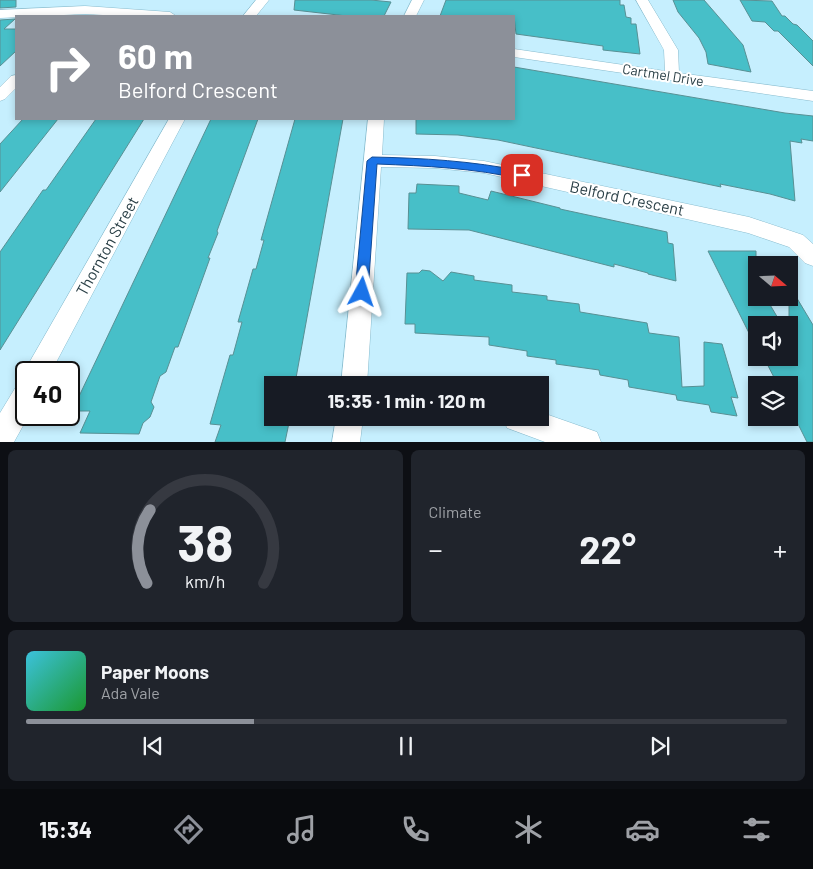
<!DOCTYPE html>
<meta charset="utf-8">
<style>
body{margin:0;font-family:Barlow,sans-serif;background:#20242c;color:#f1f3f6;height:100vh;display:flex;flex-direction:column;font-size:19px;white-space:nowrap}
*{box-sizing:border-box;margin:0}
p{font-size:16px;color:#9ea1a6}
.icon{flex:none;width:28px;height:28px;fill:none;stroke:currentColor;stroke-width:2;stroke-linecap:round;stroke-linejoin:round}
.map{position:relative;height:442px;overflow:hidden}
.side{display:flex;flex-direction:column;gap:8px;padding:8px;background:#0d0f14;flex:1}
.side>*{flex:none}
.hud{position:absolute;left:15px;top:15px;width:500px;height:105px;border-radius:0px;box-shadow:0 2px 8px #0003;background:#8c9099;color:#fff;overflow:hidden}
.needle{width:32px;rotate:109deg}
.controls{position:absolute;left:748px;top:256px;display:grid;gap:10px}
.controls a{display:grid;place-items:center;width:50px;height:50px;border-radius:0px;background:#171b24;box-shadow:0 2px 8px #0003;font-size:25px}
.speed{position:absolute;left:15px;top:361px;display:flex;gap:10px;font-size:25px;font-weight:700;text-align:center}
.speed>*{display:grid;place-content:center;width:65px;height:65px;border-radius:50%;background:#171b24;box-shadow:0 2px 8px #0003;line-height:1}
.speed .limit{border:2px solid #111;border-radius:8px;background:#fff;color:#111}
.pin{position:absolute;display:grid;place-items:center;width:42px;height:42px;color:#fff;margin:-21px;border-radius:10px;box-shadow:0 2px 8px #0006}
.me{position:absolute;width:55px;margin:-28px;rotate:5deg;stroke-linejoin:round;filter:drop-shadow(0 0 4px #0008)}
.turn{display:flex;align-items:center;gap:18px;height:105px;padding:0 20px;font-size:22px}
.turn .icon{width:65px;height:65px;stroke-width:2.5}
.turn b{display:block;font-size:35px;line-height:42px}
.big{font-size:38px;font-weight:700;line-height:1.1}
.side .card{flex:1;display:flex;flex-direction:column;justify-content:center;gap:8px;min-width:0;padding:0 18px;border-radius:8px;background:#20242c}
.side .dial{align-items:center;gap:0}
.dial svg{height:130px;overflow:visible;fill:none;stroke:#363941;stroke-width:7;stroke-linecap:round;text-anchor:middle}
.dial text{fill:#f1f3f6;stroke:none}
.song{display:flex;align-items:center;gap:15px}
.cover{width:60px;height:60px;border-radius:8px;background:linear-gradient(135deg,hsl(190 70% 55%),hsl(130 70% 35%))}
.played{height:5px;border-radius:2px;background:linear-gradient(90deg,#8c9099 30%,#363941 30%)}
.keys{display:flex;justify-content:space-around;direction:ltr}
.heat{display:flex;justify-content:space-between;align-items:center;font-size:28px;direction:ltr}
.side .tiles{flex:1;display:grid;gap:8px;grid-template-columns:1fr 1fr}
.card:last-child{grid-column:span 2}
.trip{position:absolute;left:264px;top:376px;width:285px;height:50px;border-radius:0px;background:#171b24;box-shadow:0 2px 8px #0003;font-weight:700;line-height:50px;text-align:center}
.tabs{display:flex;height:80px;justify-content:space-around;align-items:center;background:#090b0e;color:#9ea1a6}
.tabs .icon{width:35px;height:35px}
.tabs .current{color:#8c9099}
.tabs b{font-size:22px;color:#f1f3f6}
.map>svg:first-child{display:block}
.building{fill:#47bfc8;stroke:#589094}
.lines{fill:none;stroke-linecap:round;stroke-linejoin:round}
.minor-casing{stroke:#89bcce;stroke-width:1}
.minor{fill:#fff;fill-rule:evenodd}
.route{fill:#1a73e8;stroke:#114b97}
.labels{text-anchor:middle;stroke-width:4;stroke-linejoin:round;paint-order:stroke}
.far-street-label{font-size:14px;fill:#2b4047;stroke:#fff}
.street-label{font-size:16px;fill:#2b4047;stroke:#fff}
</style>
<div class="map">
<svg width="813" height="442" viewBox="0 0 813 442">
<rect width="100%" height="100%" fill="#c6effe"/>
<!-- building -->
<path class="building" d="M0 0H16V7L0 8Z
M295 0H371L391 2 384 16H347L294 10Z
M446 0H620V5H624L626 17 631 18V24H636L640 54 603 50V46L516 34 514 16H440Z
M673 0H704L743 45 751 72 708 64 706 52 699 38 678 12Z
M740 0 772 1 782 16H785L793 24 797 25 813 41V66L778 31H774L765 22 752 21Z
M15 19 4 29H16V51L0 66V20Z
M514 67 785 113 813 116V141L801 139 802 143 790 141 795 201 770 194 720 184 721 187 498 140 458 135 416 134V119H514Z
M23 119H58L0 192V144Z
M96 119H144L0 350V252L43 190H46Z
M211 119H258L217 231 218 233 208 258H210L178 347H175L166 372 160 376 151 402 154 407 150 417 143 423 139 434 80 433 90 411H72Z
M295 119H343L296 378 280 379V383H272V418H290L285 442H215L221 425 210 424 230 355H233L242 322H238L253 269H256L264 240H261Z
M417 184 459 186V193L488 200 491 191 560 208V209L667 232 668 243 673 244 676 281 648 274V273L614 264V267L469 230 408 229 409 193H416Z
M708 251H756V298H766L782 325H756V347Z
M422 270 430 271 443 281 451 272 474 276V280L512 285V292L547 296V300L579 304 580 312 647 323 649 333 679 337 682 387 704 386V342L722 344 738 398 731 397 737 416 711 412 709 405 677 400 676 395 629 387 628 380 600 375 599 370 556 364V360L527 356V351L489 345V337L415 333V324H405L407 273H419Z
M789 285 813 325V442H807L789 406V385H778L764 358H789Z"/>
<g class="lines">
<!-- minor casing -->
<g class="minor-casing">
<path id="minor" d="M256 0H269L256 16H243Z
M412 0H424L416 16H404Z
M636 0H648L678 50 679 73 813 91V101L514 57V49L665 71 664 50Z
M85 6 170 12 176 16H121L85 14 0 18V10Z
M16 75V88L5 99 0 101V87L11 76Z
M169 119H185L51 372H26V374L25 372 29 363Z
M368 119H384L382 155 435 156 484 161 749 217 803 235 813 244V266L805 263 789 247 748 233 484 173 435 168 381 167 367 385H341Z
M26 381V415H29L14 442H0V413L17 385Z
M540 412 597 432 601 442H545L507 428 503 418H540Z
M336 418H363L360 442H332Z"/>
</g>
<!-- minor -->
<use href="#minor" class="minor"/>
</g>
<!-- route -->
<path class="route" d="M372 157C423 158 472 161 522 171L527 175 522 179C472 168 427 166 377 164L368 292 366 295 362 297 357 295 355 292 367 161Z"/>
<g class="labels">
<!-- far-street labels -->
<g class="far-street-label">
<text transform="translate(663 75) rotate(9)" y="5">Cartmel Drive</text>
</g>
<!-- street labels -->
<g class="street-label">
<text transform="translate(627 198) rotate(12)" y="6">Belford Crescent</text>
<text transform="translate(107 246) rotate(-61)" y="6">Thornton Street</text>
</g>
</g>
</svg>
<div class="controls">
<a><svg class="needle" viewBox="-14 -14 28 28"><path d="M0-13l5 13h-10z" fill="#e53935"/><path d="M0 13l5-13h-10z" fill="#9ea1a6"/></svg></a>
<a><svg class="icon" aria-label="sound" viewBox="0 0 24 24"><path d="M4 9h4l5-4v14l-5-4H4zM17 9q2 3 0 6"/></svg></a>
<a><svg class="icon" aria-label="layers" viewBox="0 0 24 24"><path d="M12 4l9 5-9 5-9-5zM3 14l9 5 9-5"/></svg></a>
</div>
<div class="speed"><div class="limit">40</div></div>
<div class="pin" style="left:522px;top:175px;background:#d93025"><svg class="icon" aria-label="arrive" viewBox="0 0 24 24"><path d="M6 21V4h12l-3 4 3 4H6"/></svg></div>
<svg class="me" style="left:362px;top:292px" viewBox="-20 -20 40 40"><path d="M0-17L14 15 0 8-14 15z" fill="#1a73e8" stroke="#fff" stroke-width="4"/></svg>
<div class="trip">15:35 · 1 min · 120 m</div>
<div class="hud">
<div class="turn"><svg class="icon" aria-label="right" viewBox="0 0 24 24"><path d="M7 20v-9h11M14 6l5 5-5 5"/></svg><div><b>60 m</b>Belford Crescent</div></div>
</div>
</div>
<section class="side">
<div class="tiles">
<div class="card dial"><svg viewBox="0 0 100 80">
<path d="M14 69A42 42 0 1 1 86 69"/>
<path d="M14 69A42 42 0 0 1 16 24" stroke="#8c9099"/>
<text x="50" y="56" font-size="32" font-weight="700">38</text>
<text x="50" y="72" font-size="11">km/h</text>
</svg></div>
<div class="card"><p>Climate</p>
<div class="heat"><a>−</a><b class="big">22°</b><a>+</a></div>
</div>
<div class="card">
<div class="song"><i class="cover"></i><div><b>Paper Moons</b><p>Ada Vale</p></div></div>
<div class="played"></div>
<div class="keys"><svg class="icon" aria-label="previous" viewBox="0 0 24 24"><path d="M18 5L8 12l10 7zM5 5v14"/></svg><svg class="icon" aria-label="pause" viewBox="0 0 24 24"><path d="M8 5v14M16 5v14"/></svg><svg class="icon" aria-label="next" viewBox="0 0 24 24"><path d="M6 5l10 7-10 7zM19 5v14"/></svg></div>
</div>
</div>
</section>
<nav class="tabs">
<b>15:34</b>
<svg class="icon current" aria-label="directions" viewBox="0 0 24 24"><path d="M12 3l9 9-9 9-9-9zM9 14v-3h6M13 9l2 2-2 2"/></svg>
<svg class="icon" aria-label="music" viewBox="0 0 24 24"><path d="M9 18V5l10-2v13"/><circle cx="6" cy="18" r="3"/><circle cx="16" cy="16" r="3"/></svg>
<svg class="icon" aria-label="phone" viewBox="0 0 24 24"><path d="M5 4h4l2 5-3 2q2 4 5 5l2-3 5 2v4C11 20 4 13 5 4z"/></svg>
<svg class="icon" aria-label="climate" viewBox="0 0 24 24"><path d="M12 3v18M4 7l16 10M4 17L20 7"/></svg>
<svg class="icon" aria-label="car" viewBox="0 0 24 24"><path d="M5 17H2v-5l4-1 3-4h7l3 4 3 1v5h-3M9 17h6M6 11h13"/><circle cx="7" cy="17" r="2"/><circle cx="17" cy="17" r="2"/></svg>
<svg class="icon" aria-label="filters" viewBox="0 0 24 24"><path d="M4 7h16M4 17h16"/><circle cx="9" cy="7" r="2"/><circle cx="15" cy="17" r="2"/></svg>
</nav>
